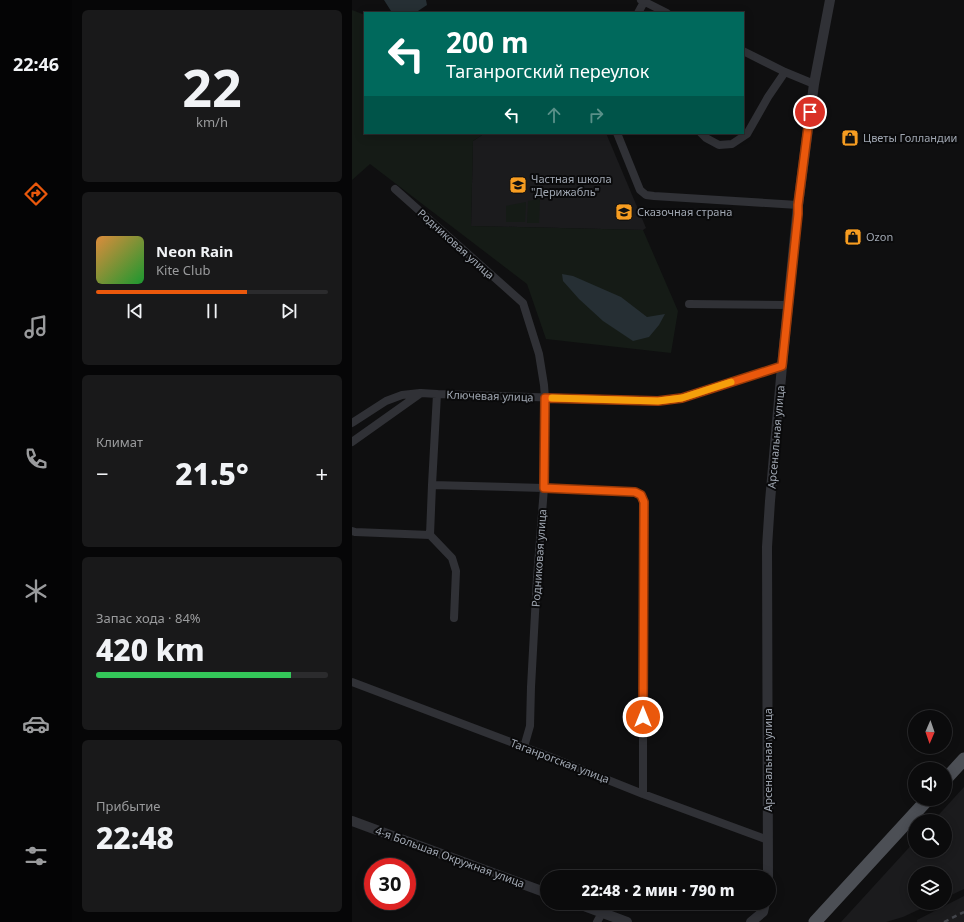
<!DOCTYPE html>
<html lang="ru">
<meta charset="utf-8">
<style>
body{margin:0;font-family:"Noto Sans",sans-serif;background:#19191a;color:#f1f3f6;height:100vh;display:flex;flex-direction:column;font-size:15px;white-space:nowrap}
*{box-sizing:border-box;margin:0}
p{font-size:13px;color:#9a9b9d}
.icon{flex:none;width:22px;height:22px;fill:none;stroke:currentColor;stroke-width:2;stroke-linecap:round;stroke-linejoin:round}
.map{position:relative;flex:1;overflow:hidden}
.side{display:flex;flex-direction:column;gap:10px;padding:10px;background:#060607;width:280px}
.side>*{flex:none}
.hud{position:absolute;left:12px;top:12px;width:380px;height:122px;border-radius:0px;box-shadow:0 2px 10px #0003,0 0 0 1px #2b2b2d;background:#00695c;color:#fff;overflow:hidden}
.needle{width:26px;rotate:182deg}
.controls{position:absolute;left:556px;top:710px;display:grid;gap:8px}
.controls a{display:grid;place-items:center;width:44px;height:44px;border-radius:50%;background:#0b0b0c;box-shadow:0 2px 10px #0003,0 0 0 1px #2b2b2d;font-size:20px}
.speed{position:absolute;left:12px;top:858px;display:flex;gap:8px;font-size:20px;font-weight:700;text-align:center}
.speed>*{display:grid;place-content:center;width:52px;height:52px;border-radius:50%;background:#0b0b0c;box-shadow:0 2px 10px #0003,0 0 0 1px #2b2b2d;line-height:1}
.speed .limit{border:6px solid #d22;background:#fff;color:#111}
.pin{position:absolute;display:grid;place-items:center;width:34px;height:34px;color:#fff;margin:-17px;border:2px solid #fff;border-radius:50%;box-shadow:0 1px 4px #0007}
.me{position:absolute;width:44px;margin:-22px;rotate:0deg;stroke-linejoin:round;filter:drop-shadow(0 0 3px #0008)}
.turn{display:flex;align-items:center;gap:14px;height:84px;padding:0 16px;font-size:18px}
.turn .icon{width:52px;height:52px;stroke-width:2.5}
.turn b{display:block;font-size:28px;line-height:34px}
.lanes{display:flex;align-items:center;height:38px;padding:0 16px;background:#0003;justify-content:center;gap:20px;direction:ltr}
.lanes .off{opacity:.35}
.big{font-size:30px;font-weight:800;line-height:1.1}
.side .card{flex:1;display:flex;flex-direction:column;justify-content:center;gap:6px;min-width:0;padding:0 14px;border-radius:6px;background:#19191a}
.side .dial{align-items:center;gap:0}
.dial b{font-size:52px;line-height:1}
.song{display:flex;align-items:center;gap:12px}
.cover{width:48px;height:48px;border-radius:6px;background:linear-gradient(135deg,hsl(30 70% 55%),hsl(130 70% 35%))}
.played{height:4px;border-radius:2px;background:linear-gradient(90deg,#ea580c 65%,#2b2b2d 65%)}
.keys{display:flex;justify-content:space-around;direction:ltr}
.heat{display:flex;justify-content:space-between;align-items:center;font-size:22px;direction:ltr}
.charge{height:6px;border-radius:3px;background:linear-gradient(90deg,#34c759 84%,#2b2b2d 0)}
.trip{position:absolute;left:188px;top:870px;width:236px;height:40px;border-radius:20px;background:#0b0b0c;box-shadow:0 2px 10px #0003,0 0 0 1px #2b2b2d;font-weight:800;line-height:40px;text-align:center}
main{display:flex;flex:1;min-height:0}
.dock{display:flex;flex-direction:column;width:72px;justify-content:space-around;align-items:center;background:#040405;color:#9a9b9d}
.dock .icon{width:28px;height:28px}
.dock .on{color:#ea580c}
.dock b{font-size:18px;color:#f1f3f6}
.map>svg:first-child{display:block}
.built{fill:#1b1b1d}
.green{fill:#151b16}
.water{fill:#262f34}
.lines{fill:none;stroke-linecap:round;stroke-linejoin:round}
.minor{stroke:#303136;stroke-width:8}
.tertiary{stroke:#303136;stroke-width:10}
.primary{stroke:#4c4f55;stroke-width:13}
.rail{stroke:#43454b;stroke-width:2.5;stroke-dasharray:5 4;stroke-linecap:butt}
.route-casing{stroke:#983908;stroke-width:10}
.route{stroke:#ea580c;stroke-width:7}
.slow{stroke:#f59e0b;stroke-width:7}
.labels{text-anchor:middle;stroke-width:4;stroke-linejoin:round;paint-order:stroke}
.poi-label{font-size:11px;fill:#a0a7b2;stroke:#0a0a0b;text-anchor:start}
.street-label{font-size:11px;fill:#a0a7b2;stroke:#0a0a0b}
</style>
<main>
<nav class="dock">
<b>22:46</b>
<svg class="icon on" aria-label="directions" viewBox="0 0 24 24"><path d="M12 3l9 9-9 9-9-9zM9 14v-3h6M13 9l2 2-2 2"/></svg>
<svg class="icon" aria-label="music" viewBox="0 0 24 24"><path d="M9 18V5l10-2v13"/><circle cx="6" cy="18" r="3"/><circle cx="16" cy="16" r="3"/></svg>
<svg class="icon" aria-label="phone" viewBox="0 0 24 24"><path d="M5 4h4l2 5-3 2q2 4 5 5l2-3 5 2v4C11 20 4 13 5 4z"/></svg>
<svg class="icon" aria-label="climate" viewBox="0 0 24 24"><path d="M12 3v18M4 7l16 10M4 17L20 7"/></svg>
<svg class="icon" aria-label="car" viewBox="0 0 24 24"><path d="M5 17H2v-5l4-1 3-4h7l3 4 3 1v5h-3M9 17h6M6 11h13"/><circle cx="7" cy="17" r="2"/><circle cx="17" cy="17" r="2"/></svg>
<svg class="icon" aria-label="filters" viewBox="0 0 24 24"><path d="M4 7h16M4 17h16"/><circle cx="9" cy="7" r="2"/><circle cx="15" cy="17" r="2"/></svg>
</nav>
<section class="side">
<div class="card dial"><b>22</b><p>km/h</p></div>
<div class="card">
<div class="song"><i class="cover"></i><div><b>Neon Rain</b><p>Kite Club</p></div></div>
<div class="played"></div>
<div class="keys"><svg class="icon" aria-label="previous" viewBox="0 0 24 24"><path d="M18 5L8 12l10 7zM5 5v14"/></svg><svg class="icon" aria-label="pause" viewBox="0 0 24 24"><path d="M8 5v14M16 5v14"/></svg><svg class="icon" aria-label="next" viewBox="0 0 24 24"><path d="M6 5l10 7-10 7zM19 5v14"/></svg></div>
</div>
<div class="card"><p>Климат</p>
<div class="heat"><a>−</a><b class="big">21.5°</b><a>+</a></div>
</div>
<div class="card"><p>Запас хода · 84%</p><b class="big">420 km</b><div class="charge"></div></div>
<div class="card"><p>Прибытие</p><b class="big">22:48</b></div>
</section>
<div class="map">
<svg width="612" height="922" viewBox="0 0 612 922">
<rect width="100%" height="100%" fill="#0f0f10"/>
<!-- built -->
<path class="built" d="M133 133H254L294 228 291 230 119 226 121 141Z
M612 787V889L593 898V873H563V903H581L551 917 534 922H489L563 841V851H593V821H581Z
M612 896V922H565V920Z"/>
<!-- green -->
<path class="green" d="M0 10 13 15V133H133L121 141 119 226 291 230 326 311 319 353 194 339 175 284 18 164 0 180Z
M188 199 187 223H175L176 201Z
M174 202 173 222H154V206Z"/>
<!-- water -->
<path class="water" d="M32 0H74L75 5 63 13H49L39 11Z
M210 274 221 276 269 297 295 317 313 314 307 325 297 337 281 341 251 321 227 299 211 281Z"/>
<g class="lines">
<!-- minor -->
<path class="minor" d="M289 0 315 13
M286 13 293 0
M391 51 433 72 462 84
M265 133 288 190 294 195 302 196 446 205
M349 133 354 138 367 145 380 144 395 134 416 97 433 72
M43 189 171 303 187 354 192 385 193 398 192 488 185 577 179 687 178 726 172 747
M337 304 436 305
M0 423 34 401 50 395 68 393
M0 442 69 393 85 394
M80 485 192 488 283 492 289 495 291 501V794
M0 531 3 532 78 535 80 485 85 394 306 401 330 398 430 366
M78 535 100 558 104 571 102 618
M0 682 201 758 291 794 416 840
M245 922 250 913"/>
<!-- tertiary -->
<path class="tertiary" d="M0 821 195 893
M416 877 415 547 418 501 430 366 446 205 462 84 478 0
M224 903 275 922
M399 922 411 912 413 903"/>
<!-- primary -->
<path class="primary" d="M593 780 612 759
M463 922 576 799"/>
<!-- rail -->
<path class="rail" d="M592 922 612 912"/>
</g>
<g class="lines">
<!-- route casing -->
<g class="route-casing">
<path id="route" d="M291 717 292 502 289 495 283 492 192 488 193 398 306 401 330 398 430 366 446 214V205L458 112"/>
</g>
<!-- route -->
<use href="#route" class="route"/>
<!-- slow -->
<path class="slow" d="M200 398 306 401 330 398 379 382"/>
</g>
<!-- icons -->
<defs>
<g id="shop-square" transform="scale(0.9)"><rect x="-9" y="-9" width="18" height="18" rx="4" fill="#f79d21" stroke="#0a0a0b"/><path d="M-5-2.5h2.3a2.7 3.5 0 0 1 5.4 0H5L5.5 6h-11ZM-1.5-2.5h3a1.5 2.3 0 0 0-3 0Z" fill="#111"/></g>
<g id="school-square" transform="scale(0.9)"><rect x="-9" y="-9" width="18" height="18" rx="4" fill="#f79d21" stroke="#0a0a0b"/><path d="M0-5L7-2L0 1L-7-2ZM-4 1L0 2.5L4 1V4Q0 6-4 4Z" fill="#111"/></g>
</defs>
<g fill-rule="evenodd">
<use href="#shop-square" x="498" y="138"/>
<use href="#school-square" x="166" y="185"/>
<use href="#school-square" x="272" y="212"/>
<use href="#shop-square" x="501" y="237"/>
</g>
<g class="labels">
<!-- poi labels -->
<g class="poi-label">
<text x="511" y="142">Цветы Голландии</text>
<text x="179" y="183">Частная школа<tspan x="179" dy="13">"Дерижабль"</tspan></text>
<text x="285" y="216">Сказочная страна</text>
<text x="514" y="241">Ozon</text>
</g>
<!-- street labels -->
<g class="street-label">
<text transform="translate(104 244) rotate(42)" y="4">Родниковая улица</text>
<text transform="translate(138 396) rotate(2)" y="4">Ключевая улица</text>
<text transform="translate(424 437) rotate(-85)" y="4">Арсенальная улица</text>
<text transform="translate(187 558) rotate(-86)" y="4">Родниковая улица</text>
<text transform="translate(416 760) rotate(-90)" y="4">Арсенальная улица</text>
<text transform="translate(208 761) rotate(21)" y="4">Таганрогская улица</text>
<text transform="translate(98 857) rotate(20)" y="4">4-я Большая Окружная улица</text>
</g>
</g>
</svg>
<div class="controls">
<a><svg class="needle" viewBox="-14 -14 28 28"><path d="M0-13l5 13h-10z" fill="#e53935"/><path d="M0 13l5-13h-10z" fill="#9a9b9d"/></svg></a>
<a><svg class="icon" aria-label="sound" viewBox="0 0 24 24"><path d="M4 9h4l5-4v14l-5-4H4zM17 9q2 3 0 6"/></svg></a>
<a><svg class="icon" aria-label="search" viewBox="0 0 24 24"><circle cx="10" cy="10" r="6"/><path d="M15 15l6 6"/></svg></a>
<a><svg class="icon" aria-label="layers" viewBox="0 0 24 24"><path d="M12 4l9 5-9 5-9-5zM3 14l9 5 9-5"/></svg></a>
</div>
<div class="speed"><div class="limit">30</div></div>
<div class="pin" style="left:458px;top:112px;background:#d93025"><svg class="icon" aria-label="arrive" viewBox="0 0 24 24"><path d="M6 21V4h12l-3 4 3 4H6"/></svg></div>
<svg class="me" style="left:291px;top:717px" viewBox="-20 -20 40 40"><circle r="17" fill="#ea580c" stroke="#fff" stroke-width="3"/><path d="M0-11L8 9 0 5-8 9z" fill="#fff"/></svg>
<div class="trip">22:48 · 2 мин · 790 m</div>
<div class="hud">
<div class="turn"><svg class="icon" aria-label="left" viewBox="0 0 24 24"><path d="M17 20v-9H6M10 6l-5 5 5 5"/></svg><div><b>200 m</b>Таганрогский переулок</div></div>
<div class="lanes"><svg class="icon" aria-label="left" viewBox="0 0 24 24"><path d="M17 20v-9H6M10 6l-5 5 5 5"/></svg><svg class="icon off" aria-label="ahead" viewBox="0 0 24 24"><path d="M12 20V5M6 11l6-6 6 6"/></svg><svg class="icon off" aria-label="right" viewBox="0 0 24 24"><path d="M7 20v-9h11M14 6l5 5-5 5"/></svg></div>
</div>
</div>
</main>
